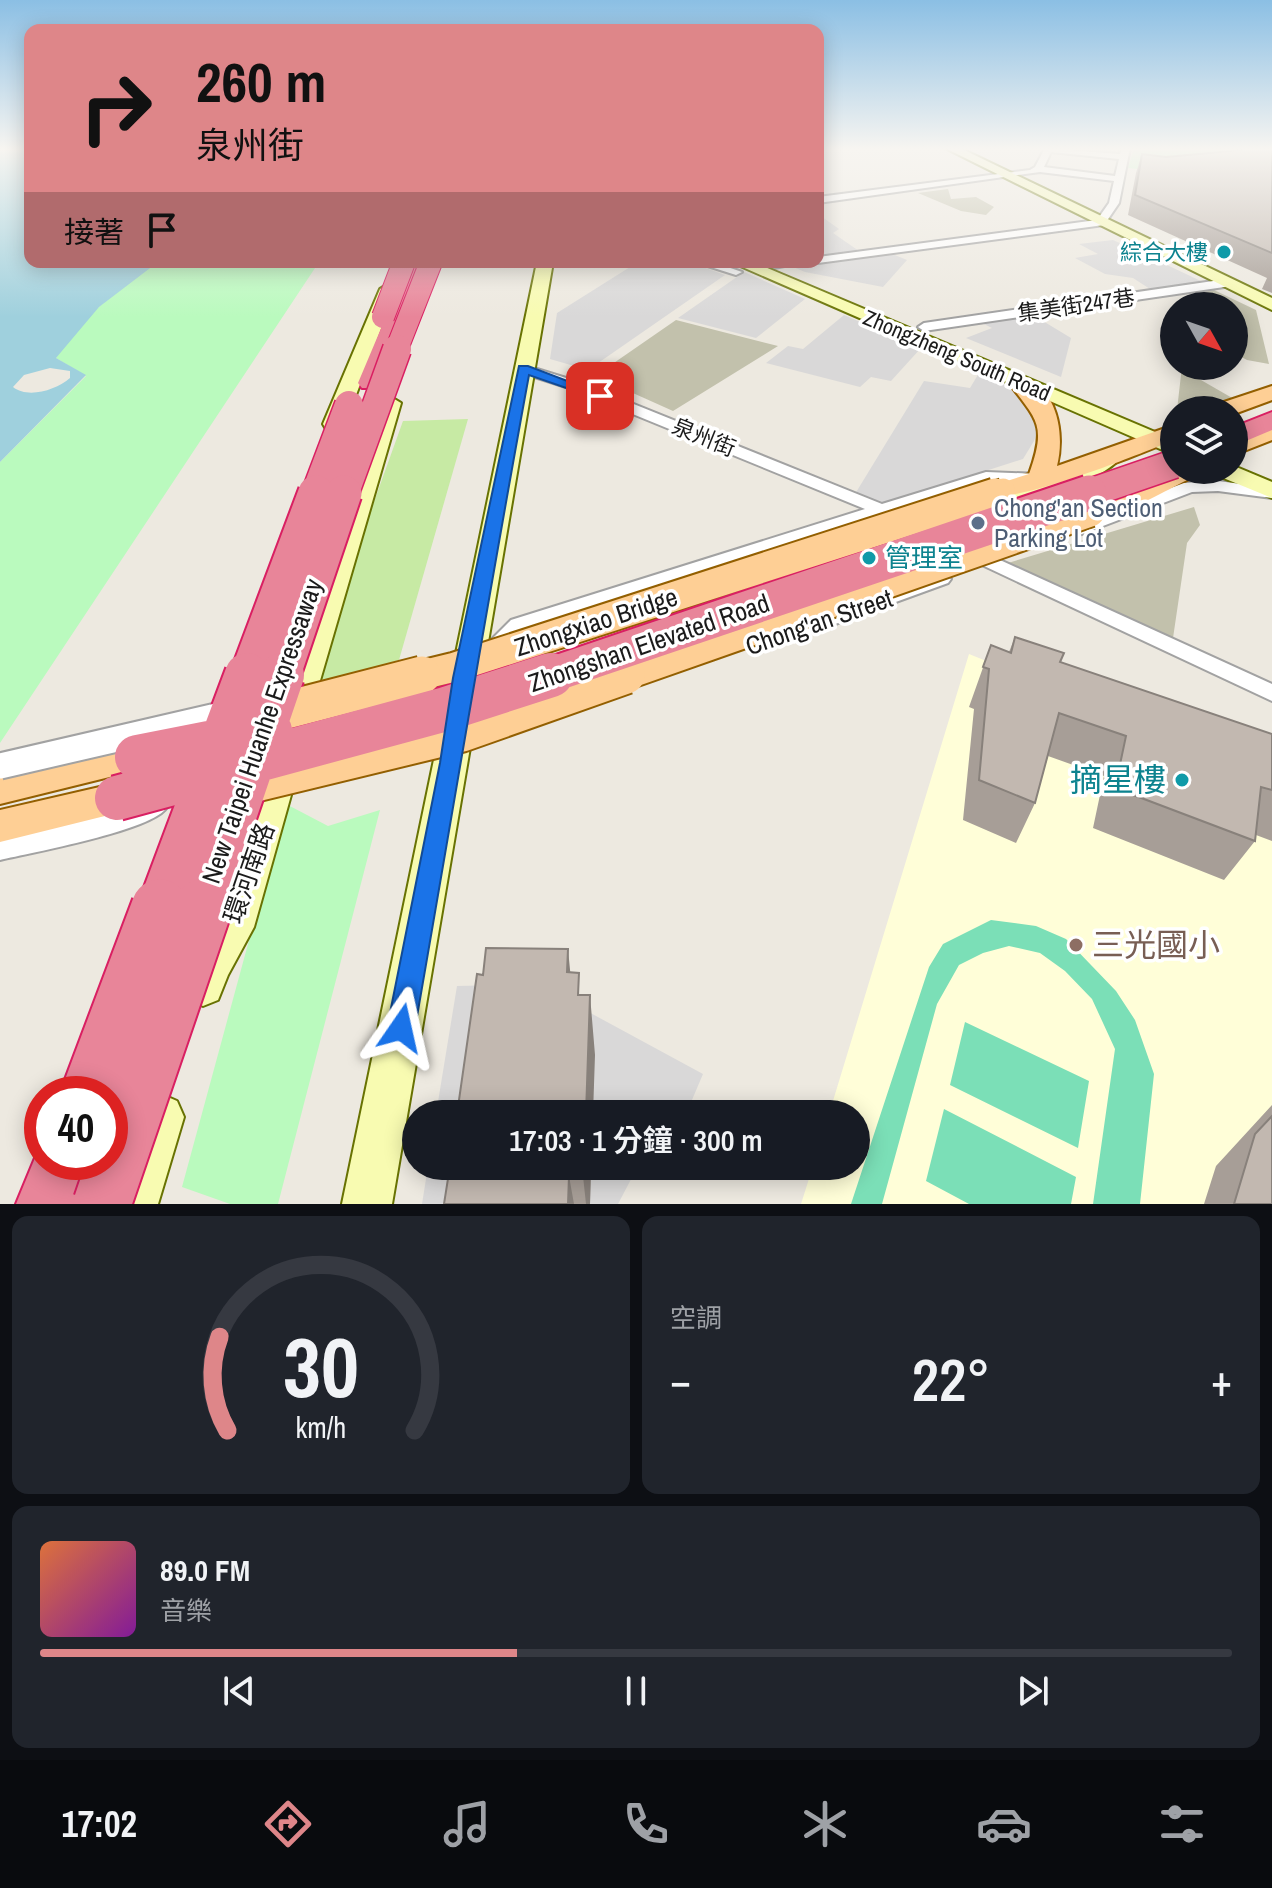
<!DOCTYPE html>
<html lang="zh-TW">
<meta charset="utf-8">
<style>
body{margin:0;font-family:"Archivo Narrow","Noto Sans TC",sans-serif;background:#20242c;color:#f1f3f6;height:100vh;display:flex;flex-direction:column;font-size:30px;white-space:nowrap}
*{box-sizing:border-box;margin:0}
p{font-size:26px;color:#9ea1a6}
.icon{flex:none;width:44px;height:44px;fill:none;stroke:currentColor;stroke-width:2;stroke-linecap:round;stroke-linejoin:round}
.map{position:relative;height:1204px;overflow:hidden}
.panel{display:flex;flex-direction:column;gap:12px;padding:12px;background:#0d0f14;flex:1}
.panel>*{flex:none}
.top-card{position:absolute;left:24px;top:24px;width:800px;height:244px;border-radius:16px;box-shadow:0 4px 20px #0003;background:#de8689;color:#111;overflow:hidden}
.needle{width:52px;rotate:130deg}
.tools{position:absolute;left:1160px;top:292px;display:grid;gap:16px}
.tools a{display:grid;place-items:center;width:88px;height:88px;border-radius:50%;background:#171b24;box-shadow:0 4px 20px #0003;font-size:40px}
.speed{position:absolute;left:24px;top:1076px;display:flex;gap:16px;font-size:40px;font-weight:700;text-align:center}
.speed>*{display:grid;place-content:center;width:104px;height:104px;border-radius:50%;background:#171b24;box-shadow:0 4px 20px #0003;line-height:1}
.speed .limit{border:12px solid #d22;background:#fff;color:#111}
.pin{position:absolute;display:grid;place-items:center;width:68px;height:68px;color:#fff;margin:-34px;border-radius:16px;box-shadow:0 4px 12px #0006}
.me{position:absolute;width:88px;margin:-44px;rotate:11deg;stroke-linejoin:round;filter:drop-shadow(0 0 6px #0008)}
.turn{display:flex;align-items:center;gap:28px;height:168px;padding:0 40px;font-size:36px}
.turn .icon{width:104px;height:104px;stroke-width:2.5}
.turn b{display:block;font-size:56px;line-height:68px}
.then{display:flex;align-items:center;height:76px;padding:0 40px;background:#0003;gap:16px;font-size:30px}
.big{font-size:60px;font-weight:600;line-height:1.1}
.panel .tile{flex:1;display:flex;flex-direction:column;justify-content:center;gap:12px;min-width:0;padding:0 28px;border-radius:16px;background:#20242c}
.panel .dial{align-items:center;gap:0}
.dial svg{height:208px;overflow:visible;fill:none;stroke:#363941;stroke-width:7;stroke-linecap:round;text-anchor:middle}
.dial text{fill:#f1f3f6;stroke:none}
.song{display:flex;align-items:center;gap:24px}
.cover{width:96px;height:96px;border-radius:12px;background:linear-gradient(135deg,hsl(20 70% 55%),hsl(290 70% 35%))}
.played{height:8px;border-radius:4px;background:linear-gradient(90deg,#de8689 40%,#363941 40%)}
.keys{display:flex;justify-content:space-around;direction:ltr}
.heat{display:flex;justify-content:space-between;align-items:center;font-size:44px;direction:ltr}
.panel .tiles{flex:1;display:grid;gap:12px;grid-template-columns:1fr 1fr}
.tile:last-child{grid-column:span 2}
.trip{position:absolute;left:402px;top:1100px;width:468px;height:80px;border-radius:40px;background:#171b24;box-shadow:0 4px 20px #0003;font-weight:600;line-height:80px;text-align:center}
.dock{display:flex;height:128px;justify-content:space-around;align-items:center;background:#090b0e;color:#9ea1a6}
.dock .icon{width:56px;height:56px}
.dock .current{color:#de8689}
.dock b{font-size:36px;color:#f1f3f6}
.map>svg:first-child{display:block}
.residential{fill:#d9d8d8}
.education{fill:#fffed8}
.construction{fill:#c2c1ac}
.grass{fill:#c7eaa4}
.park{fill:#bafabe}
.pitch{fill:#7bdfb7}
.water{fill:#9fd0dd;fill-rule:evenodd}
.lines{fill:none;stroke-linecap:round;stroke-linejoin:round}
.street-casing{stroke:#a2a2a2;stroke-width:4}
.secondary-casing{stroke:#687202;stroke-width:4}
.primary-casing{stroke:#935f00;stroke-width:4}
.highway-casing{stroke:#d91f62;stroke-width:4}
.street{fill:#fff;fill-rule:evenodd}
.secondary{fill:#f8fbb1;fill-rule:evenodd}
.primary{fill:#fecf95;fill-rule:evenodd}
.highway{fill:#e88599;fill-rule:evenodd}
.street-bridge-casing{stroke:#a2a2a2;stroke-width:29;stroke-linecap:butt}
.primary-bridge-far2-casing{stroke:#935f00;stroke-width:26;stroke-linecap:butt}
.primary-bridge-far1-casing{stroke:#935f00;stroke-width:33;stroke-linecap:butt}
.primary-bridge-casing{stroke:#935f00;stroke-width:41;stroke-linecap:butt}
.highway-bridge-far4-casing{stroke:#d91f62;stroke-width:24;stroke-linecap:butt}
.highway-bridge-far3-casing{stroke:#d91f62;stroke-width:31;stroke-linecap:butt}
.highway-bridge-far2-casing{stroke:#d91f62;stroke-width:39;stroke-linecap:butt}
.highway-bridge-far1-casing{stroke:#d91f62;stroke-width:48;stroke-linecap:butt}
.highway-bridge-casing{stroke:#d91f62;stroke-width:61;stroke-linecap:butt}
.street-bridge{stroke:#fff;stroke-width:25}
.primary-bridge-far2{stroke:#fecf95;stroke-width:23}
.primary-bridge-far1{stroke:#fecf95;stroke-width:29}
.primary-bridge{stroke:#fecf95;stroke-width:37}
.highway-bridge-far4{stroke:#e88599;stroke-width:22}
.highway-bridge-far3{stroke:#e88599;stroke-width:28}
.highway-bridge-far2{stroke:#e88599;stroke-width:35}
.highway-bridge-far1{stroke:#e88599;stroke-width:44}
.highway-bridge{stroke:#e88599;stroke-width:57}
.wall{fill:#a79e97}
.shaded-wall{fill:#88817b}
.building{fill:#c2b8b0;stroke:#88817b;stroke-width:2}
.route{fill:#1a73e8;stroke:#114b97;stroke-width:2}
.culture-dot{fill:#0f9aa8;stroke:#fff;stroke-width:3}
.service-dot{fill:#5c6f8a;stroke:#fff;stroke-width:3}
.education-dot{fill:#8d6e63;stroke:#fff;stroke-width:3}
.labels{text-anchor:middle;stroke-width:7;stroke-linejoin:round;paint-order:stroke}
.far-culture-label{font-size:22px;fill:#0d838f;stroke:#fff;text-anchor:end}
.far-street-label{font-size:22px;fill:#1b1b1b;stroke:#fff}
.service-label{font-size:26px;fill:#4e5e75;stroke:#fff;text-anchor:start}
.culture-label{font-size:26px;fill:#0d838f;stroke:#fff;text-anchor:start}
.street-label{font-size:26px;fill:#1b1b1b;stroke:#fff}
.near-culture-label{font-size:32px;fill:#0d838f;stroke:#fff;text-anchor:end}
.near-education-label{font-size:32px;fill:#785e54;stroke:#fff;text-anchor:start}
</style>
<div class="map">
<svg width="1272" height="1204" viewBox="0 0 1272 1204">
<rect width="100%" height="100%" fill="#ede9e0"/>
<!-- residential -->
<path class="residential" d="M818 214 839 229 833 233 859 251 818 256Z
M1113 240 1150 257 1203 282 1150 289 1133 278 1105 274 1075 258 1098 254 1079 244Z
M890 253 907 260 883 287 805 272 791 266Z
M638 262H689L725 275 588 370 550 359 557 313Z
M744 272 805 299 756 338 678 318Z
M844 315 921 348 891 381 871 377 860 387 766 363 788 346 803 349Z
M1033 315 1071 338 1061 377 966 338 992 328 980 322Z
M979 373 1027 395 1039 426 1034 441 1023 459 880 505 855 494 924 381 970 388Z
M537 984 703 1074 686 1114H436L457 986Z
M428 1166H638L618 1204H422Z"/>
<!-- education -->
<path class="education" d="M969 654 1272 776V1204H801L813 1166H856V1114H829Z"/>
<!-- construction -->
<path class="construction" d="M948 189 951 199 976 197 994 207 986 215 961 211 918 193Z
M1214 290 1256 310 1269 364 1247 360 1234 353V306H1202L1192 294Z
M676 320 778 346 673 411 595 376Z
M1182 366H1208L1187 372 1234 399 1209 410H1177Z
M1194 507 1200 525 1187 543 1173 638 1008 563Z"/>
<!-- grass -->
<path class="grass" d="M468 419 399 660 307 688 403 421Z"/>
<!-- park -->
<path class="park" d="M1134 148H1272V184L1128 168Z
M151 262H319L0 743V462L86 376 56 358 71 331Z
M286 804 328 826 380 810 278 1204H230L182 1187Z"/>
<!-- pitch -->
<path class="pitch" d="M991 920 1036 926 1066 939 1116 991 1135 1020 1154 1074 1140 1204H1093L1115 1049 1092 999 1065 971 1040 953 1009 946 983 953 959 965 937 1004 882 1204H851L929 967 943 944Z
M965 1022 1089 1081 1078 1148 950 1085Z
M944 1109 1076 1177 1071 1204H969L926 1181Z"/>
<!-- water -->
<path class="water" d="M0 148H30V262H158L99 307 56 358 86 375 0 462ZM50 368 70 371V378C56 390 28 399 13 387L24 375Z"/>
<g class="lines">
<!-- street casing -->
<g class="street-casing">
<path id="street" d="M1045 148 1120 154 1122 148H1130L1119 203 1104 225 818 263 814 262H818V257L1097 220 1109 203 1114 181 1040 172 818 203V197L1030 170 1035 167ZM1051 152 1119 159 1115 176 1044 167Z
M695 262H713L742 272 736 275Z
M805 262 774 268 768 265 772 262Z
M1227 279 1233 283 1231 286 924 331 918 327 924 323Z
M524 365 579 382 882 504 986 472 1040 474 1048 479 1040 484 987 482 525 630C513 642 500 664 481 658L478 653 511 620 865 509 569 388 519 372 517 369Z
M1218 481 1272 488V498L1218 491 1192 492 1082 534 1076 535 1067 530 1070 526 1184 483Z
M989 555 1272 684V701L982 565 980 561Z
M941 573 951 579 948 583 805 635H791L788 630 791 625Z
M154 797 163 800 167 807C155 830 30 853 0 860V838L122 809Z"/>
</g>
<!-- secondary casing -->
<g class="secondary-casing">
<path id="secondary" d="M945 148H960L1272 298V310Z
M537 262H553L392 1204H342Z
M731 262H753L1174 440V455Z
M388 284 396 289 345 424 334 430 326 429 323 424 380 289Z
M391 397 401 403 305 732 294 735 283 732 278 723 291 673 381 403Z
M1109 451 1117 453 1120 458C1102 483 1005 510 973 518L964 516 961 511 964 506 1071 471Z
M1234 466 1272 482V498L1216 475 1212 470H1234Z
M283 750 295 754 300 763 254 927 228 975 218 1000 203 1006 188 1000 182 986 195 952 217 919 266 763 271 754Z
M161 1094 177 1101 184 1117 158 1204H108L145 1101Z"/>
</g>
<!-- primary casing -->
<g class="primary-casing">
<path id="primary" d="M1020 377C1058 386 1065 435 1057 466L1174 425V440C1143 453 1020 502 994 495L990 490 994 485 1029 474C1047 424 1037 421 1009 383Z
M1272 386V400L1234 414V410H1212L1215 405Z
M1272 424V440L1234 455V439Z
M1174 467V470H1200L1197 475C1170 488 1109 525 1081 518L1077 512 1081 506Z
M137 743 150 747 155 757 150 767 0 804V774Z
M117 783 148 789 154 800 148 811 135 815 117 813 0 842V810Z"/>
</g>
<!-- highway casing -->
<g class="highway-casing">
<path id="highway" d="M409 262H429L384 383 380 388H362L358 383Z
M1272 412V430L1234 446V427Z
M42 1141V1162H95L80 1204H16Z"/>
</g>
<!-- street -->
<use href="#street" class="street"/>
<!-- secondary -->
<use href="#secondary" class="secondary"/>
<!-- primary -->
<use href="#primary" class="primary"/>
<!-- highway -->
<use href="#highway" class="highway"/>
<!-- street-bridge casing -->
<g class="street-bridge-casing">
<path id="street-bridge" d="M0 766 234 712"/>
</g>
<!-- primary-bridge-far2 casing -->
<g class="primary-bridge-far2-casing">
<path id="primary-bridge-far2" d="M988 495 1003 490"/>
</g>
<!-- primary-bridge-far1 casing -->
<g class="primary-bridge-far1-casing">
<path id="primary-bridge-far1" d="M414 677 455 667 995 493
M620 677 1090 512"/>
</g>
<!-- primary-bridge casing -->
<g class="primary-bridge-casing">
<path id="primary-bridge" d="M255 718 422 675
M231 789 462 733 626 675"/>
</g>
<!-- highway-bridge-far4 casing -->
<g class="highway-bridge-far4-casing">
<path id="highway-bridge-far4" d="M383 317 404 262
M396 351 431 262"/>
</g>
<!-- highway-bridge-far3 casing -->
<g class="highway-bridge-far3-casing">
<path id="highway-bridge-far3" d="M315 495 349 405
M344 495 397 349
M1084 495 1174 464"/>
</g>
<!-- highway-bridge-far2 casing -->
<g class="highway-bridge-far2-casing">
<path id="highway-bridge-far2" d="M247 677 316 493
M282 677 344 493
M545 677 1089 493"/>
</g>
<!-- highway-bridge-far1 casing -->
<g class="highway-bridge-far1-casing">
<path id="highway-bridge-far1" d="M137 757 270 731
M117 798 446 709 551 675
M159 910 247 675
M202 910 282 675"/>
</g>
<!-- highway-bridge casing -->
<g class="highway-bridge-casing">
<path id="highway-bridge" d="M90 1094 160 908
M102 1204 203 908"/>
</g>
<!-- street-bridge -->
<use href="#street-bridge" class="street-bridge"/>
<!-- primary-bridge-far2 -->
<use href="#primary-bridge-far2" class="primary-bridge-far2"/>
<!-- primary-bridge-far1 -->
<use href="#primary-bridge-far1" class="primary-bridge-far1"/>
<!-- primary-bridge -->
<use href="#primary-bridge" class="primary-bridge"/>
<!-- highway-bridge-far4 -->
<use href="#highway-bridge-far4" class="highway-bridge-far4"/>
<!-- highway-bridge-far3 -->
<use href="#highway-bridge-far3" class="highway-bridge-far3"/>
<!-- highway-bridge-far2 -->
<use href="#highway-bridge-far2" class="highway-bridge-far2"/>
<!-- highway-bridge-far1 -->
<use href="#highway-bridge-far1" class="highway-bridge-far1"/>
<!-- highway-bridge -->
<use href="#highway-bridge" class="highway-bridge"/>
</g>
<!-- wall -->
<path class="wall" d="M1230 148H1272V293L1262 289 1267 278 1128 215 1136 173 1142 154 1166 157 1231 151Z
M1015 637 1060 662 1272 734V841L1256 835 1255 841 1224 880 1093 828 1104 776 1048 756 1035 803 1016 843 963 820 974 709 969 707 991 645 1009 652Z
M1272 1105V1204H1204L1216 1166Z
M591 1166 590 1204H444Z"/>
<!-- shaded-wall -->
<path class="shaded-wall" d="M568 949 574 1011 567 972Z
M590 995 595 1055 593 1114H586Z
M584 1166H591L590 1204H586L583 1176Z
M569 1176 574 1204H568Z"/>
<!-- building -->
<path class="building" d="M1241 148H1272V253L1135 195 1142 154 1166 157 1242 150Z
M1015 637 1064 653 1060 662 1272 734V790L1261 787 1255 841 1115 788 1126 736 1059 713 1035 803 979 780 989 669 983 667 991 645 1011 653Z
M486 948 568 949 567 972 579 973 578 995H590L586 1114H457L477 974 483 975Z
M1272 1116V1204H1234L1255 1134Z
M450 1166H584L583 1176H569L568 1204H444Z"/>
<!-- sky -->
<linearGradient id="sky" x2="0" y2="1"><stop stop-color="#8bbfe4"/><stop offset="0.47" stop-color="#f7f5f1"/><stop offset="1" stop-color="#f7f5f1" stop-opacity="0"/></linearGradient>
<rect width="1272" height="317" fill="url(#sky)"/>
<!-- route -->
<path class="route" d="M519 366H528L607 396 595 398 529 375C489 592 453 810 415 1028L411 1038 401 1042 391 1038 387 1028 440 763 453 678Z"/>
<!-- markers -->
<g class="culture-dot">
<circle cx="1224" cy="252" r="8"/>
<circle cx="869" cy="558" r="8"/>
<circle cx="1182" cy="780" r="8"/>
</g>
<circle class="service-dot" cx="978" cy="523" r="8"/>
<circle class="education-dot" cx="1076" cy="945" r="8"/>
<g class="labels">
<!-- far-culture labels -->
<g class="far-culture-label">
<text x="1208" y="260">綜合大樓</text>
</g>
<!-- far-street labels -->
<g class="far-street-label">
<text transform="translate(1076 305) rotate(-8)" y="8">集美街247巷</text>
<text transform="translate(957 355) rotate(23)" y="8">Zhongzheng South Road</text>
<text transform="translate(704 437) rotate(22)" y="8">泉州街</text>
</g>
<!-- service labels -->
<g class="service-label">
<text x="994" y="517">Chong'an Section<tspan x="994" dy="30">Parking Lot</tspan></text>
</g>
<!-- culture labels -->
<g class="culture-label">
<text x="885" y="567">管理室</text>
</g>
<!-- street labels -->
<g class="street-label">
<text transform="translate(596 622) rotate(-18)" y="9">Zhongxiao Bridge</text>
<text transform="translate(819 622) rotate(-19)" y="9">Chong'an Street</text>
<text transform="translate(649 643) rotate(-19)" y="9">Zhongshan Elevated Road</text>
<text transform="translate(262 731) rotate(-71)" y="9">New Taipei Huanhe Expressaway</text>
<text transform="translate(249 873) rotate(-71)" y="9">環河南路</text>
</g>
<!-- near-culture labels -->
<g class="near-culture-label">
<text x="1166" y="791">摘星樓</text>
</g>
<!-- near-education labels -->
<g class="near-education-label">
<text x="1092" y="956">三光國小</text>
</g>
</g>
</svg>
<div class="tools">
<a><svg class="needle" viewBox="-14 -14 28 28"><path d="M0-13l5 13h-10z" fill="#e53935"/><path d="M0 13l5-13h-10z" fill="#9ea1a6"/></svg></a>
<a><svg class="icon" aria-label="layers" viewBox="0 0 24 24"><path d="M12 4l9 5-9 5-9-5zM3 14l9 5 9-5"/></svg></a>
</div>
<div class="speed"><div class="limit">40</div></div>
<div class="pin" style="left:600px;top:396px;background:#d93025"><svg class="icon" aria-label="arrive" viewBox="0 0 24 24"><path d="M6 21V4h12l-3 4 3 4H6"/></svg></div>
<svg class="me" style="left:401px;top:1028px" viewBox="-20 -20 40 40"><path d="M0-17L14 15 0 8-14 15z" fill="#1a73e8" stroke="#fff" stroke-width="4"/></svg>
<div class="trip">17:03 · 1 分鐘 · 300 m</div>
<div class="top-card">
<div class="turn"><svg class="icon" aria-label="right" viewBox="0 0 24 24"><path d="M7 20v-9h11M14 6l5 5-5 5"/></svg><div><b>260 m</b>泉州街</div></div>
<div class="then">接著<svg class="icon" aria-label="arrive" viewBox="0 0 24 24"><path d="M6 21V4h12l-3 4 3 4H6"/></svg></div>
</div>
</div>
<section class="panel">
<div class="tiles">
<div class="tile dial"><svg viewBox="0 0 100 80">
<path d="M14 69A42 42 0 1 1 86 69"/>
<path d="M14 69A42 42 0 0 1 11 33" stroke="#de8689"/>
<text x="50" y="56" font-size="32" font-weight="700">30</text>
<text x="50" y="72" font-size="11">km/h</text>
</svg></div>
<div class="tile"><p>空調</p>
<div class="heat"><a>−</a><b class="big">22°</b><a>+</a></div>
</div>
<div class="tile">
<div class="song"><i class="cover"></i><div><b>89.0 FM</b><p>音樂</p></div></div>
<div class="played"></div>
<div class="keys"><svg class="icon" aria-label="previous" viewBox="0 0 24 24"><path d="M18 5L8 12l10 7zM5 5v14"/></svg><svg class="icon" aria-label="pause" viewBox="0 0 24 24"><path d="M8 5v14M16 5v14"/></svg><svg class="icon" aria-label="next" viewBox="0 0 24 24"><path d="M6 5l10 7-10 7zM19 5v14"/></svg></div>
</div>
</div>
</section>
<nav class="dock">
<b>17:02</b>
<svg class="icon current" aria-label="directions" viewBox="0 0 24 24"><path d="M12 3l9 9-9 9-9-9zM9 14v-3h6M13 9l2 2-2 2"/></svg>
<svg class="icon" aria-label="music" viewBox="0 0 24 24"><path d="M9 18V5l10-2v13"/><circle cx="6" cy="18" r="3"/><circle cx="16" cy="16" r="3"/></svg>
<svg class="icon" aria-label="phone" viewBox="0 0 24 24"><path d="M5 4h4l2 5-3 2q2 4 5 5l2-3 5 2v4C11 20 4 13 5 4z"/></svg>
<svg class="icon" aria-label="climate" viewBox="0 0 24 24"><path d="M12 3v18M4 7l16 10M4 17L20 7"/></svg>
<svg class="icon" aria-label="car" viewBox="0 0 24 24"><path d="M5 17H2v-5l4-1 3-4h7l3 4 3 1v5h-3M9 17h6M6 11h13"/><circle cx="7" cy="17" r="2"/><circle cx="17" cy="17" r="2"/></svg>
<svg class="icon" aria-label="filters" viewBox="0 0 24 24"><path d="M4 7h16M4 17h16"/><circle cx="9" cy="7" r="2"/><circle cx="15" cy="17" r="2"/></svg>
</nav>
